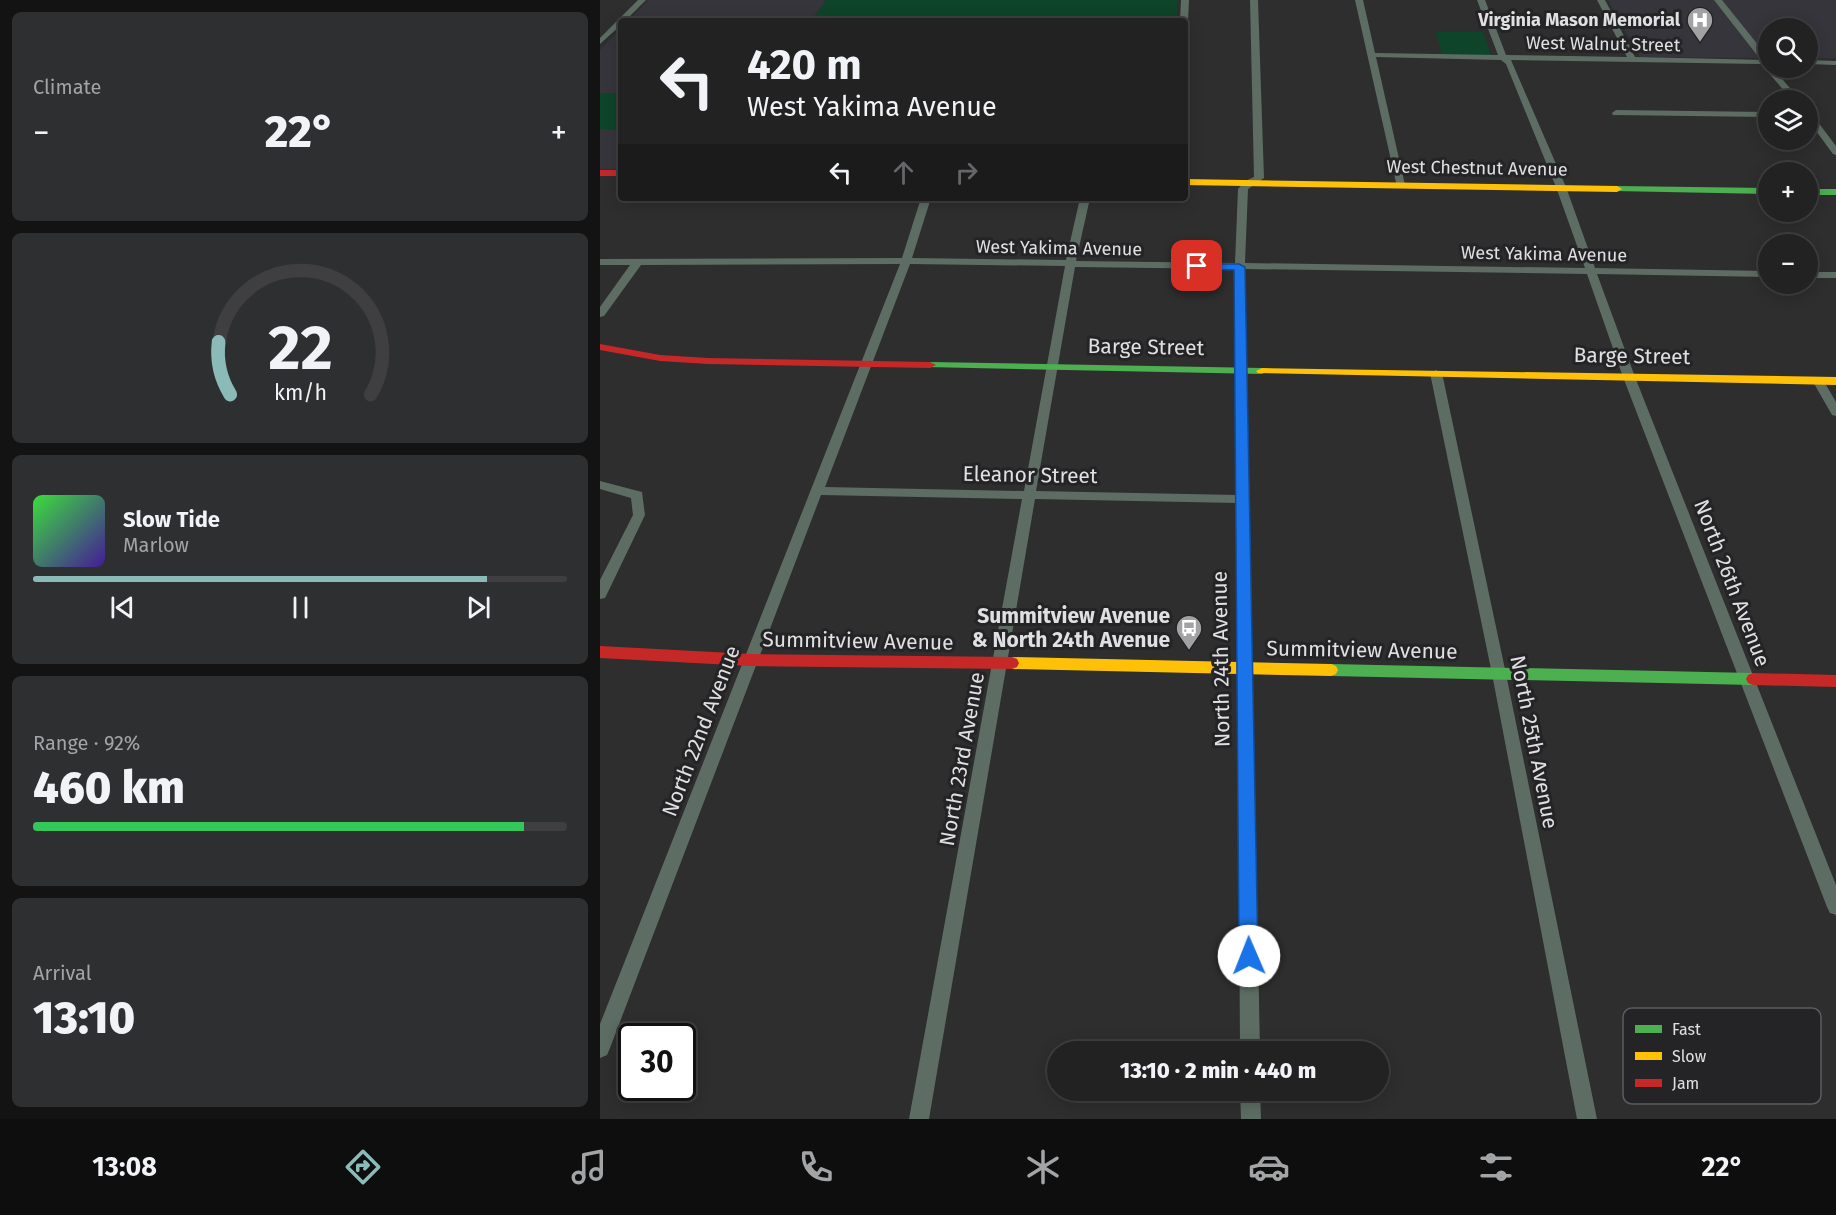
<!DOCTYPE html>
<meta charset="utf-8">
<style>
body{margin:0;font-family:"Fira Sans",sans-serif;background:#2e2f30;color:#f1f3f6;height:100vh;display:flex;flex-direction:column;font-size:22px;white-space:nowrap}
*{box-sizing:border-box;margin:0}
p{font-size:20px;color:#a2a4a6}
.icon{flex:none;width:33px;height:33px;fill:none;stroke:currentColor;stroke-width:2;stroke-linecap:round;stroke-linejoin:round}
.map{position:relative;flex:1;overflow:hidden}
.drawer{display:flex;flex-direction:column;gap:12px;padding:12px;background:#131313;width:600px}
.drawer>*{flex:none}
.banner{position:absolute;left:18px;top:18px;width:570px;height:183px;border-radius:6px;box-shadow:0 3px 15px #0003,0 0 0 2px #3f3f41;background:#222223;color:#f1f3f6;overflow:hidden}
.fabs{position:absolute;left:1158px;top:18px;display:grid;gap:12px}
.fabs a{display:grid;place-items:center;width:60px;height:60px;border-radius:50%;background:#222223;box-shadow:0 3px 15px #0003,0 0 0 2px #3f3f41;font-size:30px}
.speed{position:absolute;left:18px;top:1023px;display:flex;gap:12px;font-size:30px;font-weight:700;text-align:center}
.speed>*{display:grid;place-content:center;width:78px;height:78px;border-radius:50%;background:#222223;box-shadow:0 3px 15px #0003,0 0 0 2px #3f3f41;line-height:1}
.speed .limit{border:3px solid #111;border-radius:9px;background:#fff;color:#111}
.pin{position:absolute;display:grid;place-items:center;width:51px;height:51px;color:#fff;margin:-26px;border-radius:12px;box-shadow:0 3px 9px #0006}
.me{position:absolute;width:66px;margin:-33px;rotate:359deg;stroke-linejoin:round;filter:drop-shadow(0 0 4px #0008)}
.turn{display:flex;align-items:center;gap:21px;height:126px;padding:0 30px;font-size:27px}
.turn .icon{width:78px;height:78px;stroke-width:2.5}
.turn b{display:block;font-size:42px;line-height:51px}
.lanes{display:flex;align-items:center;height:57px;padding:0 30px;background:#0003;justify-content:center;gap:30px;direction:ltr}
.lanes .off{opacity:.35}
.big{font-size:45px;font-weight:800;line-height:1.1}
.drawer .card{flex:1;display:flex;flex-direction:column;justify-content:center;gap:9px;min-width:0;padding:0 21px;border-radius:9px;background:#2e2f30}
.drawer .dial{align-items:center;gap:0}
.dial svg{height:156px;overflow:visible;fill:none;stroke:#3f3f41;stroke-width:7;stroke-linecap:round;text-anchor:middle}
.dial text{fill:#f1f3f6;stroke:none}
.song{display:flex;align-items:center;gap:18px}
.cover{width:72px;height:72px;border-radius:9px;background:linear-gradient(135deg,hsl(120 70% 55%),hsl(260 70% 35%))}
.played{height:6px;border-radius:3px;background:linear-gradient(90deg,#8bbbb9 85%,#3f3f41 85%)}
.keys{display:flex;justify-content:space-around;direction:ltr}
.heat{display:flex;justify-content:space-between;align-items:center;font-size:33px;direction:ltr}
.charge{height:9px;border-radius:4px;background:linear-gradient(90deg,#34c759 92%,#3f3f41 0)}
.trip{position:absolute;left:447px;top:1041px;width:342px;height:60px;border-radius:30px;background:#222223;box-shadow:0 3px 15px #0003,0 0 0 2px #3f3f41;font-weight:800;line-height:60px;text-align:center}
.menu{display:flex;height:96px;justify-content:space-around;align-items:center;background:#0e0e0e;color:#a2a4a6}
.menu .icon{width:42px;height:42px}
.menu .selected{color:#8bbbb9}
.menu b{font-size:27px;color:#f1f3f6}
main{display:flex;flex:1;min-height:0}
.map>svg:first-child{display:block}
.built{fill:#37353c}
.green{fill:#0e442a}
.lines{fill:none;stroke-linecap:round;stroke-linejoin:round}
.street{fill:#5d6d63;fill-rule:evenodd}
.fast{fill:#4caf50;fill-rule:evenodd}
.slow{fill:#ffc107;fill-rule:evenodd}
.jam{fill:#c62828;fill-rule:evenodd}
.route{fill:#1a73e8;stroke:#114b97;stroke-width:1.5}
.labels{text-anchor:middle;stroke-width:6;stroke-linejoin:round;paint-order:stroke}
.far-poi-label{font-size:18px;font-weight:bold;fill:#e0dfe1;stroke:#242426;text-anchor:end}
.far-street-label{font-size:18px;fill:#e0dfe1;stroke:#242426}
.street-label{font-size:21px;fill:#e0dfe1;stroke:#242426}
.poi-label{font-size:21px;font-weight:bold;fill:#e0dfe1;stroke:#242426;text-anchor:end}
.key{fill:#242426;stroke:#5c5c5e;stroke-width:1.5}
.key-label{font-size:16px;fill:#e0dfe1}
</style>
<main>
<section class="drawer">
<div class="card"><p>Climate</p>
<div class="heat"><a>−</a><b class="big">22°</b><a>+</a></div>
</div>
<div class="card dial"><svg viewBox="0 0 100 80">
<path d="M14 69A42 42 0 1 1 86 69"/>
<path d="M14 69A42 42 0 0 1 8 42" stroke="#8bbbb9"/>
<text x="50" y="56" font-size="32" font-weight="700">22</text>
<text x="50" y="72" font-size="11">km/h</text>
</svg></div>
<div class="card">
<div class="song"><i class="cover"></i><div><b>Slow Tide</b><p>Marlow</p></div></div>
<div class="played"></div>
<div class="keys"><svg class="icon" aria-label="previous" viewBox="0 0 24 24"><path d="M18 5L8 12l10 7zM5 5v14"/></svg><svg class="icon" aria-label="pause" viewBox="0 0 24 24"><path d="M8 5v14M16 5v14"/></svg><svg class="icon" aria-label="next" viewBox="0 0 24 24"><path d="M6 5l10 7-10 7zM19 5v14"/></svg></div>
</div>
<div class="card"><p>Range · 92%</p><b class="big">460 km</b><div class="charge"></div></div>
<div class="card"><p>Arrival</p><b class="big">13:10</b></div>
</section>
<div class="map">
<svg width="1236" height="1119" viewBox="0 0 1236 1119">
<rect width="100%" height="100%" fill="#2e2e2f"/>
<!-- built -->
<path class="built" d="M48 0H226L211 21H28Z
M1008 0H1236V58H1208V28H1168V58L1040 57Z
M21 28V169H0V50Z"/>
<!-- green -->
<path class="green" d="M226 0H577V14L570 21H211Z
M836 32H883L891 55H842Z
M0 93H21V130L0 129Z"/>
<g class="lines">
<!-- street -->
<path class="street" d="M38 0H46L25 21H21V25L0 44V38Z
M581 0H589L588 21 585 23V21H580Z
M650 0H658L664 178 648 189 645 263 985 268 956 187 906 64 901 60 776 57 805 185 797 187 755 0H763L775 53 898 55 877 0H885L906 55 1027 57 997 0H1005L1035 57 1166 60 1168 68H1173L1200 100H1192L1161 64 911 60 966 187 995 268 1168 271V277L997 274 1035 377 1236 885V915L1230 913 1227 907 1023 377 987 274 645 269 660 1052H640L637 503 435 499 329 1119H309L422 499 221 495 10 1048 7 1055 0 1058V1024L300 264 41 265 4 316 0 317V307L30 265H0V259L302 258 321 198H331L312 258 466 260 480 198H490L476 261 635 263 638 189 645 181 654 177ZM310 264 465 266 424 491 225 487ZM475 267 635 269 637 495 436 491Z
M1114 0H1122L1163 51 1168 55V60L1157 55Z
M1208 60 1236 61V65L1208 64Z
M1016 110 1168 112V117L1013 115 1012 113Z
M1208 112 1211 113 1236 146V155L1233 154 1208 120Z
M1208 272H1236V278H1208Z
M836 370 842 373 906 674 997 1119H977L892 674 830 373Z
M1218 377 1222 378 1236 402V416L1232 415 1212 380Z
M0 481 42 492 45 515 7 594 5 598 0 599V580L33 515 31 498 0 489Z
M640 1090H660L661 1119H641Z"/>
<!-- fast -->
<path class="fast" d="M1017 186 1168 188V194L1014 191 1012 189Z
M1208 189H1236V195H1208Z
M330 362 662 368 668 371 662 374 326 367V363Z
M731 664 1153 673 1158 675 1160 679 1158 683 1153 685 731 676 726 674 724 670 726 666Z"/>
<!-- slow -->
<path class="slow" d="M585 179 1017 186 1022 189 1017 192 585 185Z
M662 368 1236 377V385L658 373 656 371Z
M412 657 731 664 736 666 738 670 736 674 731 676 412 669 407 667 405 663 407 659Z"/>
<!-- jam -->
<path class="jam" d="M0 170H21V176H0Z
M0 344 60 355 108 358 330 362 336 365 330 368 108 364 60 361 0 350Z
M0 646 151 654 412 657 417 659 419 663 417 667 412 669 151 666 0 658Z
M1153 673 1236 675V687L1153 685 1148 683 1146 679 1148 675Z"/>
</g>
<!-- route -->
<path class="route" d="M594 264H639L645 267 658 956 655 962 649 965 642 962 639 956 634 270 597 269H594Z"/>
<!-- icons -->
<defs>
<g id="hospital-pin" transform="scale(1.35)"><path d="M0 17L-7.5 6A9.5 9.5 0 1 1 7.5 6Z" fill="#a2a1a3" stroke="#242426"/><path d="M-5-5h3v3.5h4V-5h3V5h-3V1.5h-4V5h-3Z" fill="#fff"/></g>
<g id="bus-pin" transform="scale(1.35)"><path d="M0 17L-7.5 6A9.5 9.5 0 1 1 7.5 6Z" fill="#a2a1a3" stroke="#242426"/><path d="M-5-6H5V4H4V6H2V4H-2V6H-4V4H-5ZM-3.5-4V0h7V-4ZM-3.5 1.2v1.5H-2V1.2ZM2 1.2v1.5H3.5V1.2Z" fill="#fff"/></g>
</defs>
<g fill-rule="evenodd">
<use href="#hospital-pin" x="1100" y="20"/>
<use href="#bus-pin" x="589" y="628"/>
</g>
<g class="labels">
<!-- far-poi labels -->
<g class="far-poi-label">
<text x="1080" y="26">Virginia Mason Memorial</text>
</g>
<!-- far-street labels -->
<g class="far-street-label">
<text transform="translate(1003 44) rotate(1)" y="6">West Walnut Street</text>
<text transform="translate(877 168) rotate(1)" y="6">West Chestnut Avenue</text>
<text transform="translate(459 248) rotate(1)" y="6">West Yakima Avenue</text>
<text transform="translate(944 254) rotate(1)" y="6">West Yakima Avenue</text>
</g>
<!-- street labels -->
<g class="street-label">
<text transform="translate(546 347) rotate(1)" y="7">Barge Street</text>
<text transform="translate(1032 356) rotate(1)" y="7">Barge Street</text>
<text transform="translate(430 475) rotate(1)" y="7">Eleanor Street</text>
<text transform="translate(1132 583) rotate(69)" y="7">North 26th Avenue</text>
<text transform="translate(258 641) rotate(1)" y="7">Summitview Avenue</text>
<text transform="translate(762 650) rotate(1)" y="7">Summitview Avenue</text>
<text transform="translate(621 659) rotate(-91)" y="7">North 24th Avenue</text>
<text transform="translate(101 731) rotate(-69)" y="7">North 22nd Avenue</text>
<text transform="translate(934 742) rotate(79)" y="7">North 25th Avenue</text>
<text transform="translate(362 759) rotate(-80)" y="7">North 23rd Avenue</text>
</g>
<!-- poi labels -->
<g class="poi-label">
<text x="570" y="623">Summitview Avenue<tspan x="570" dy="24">&amp; North 24th Avenue</tspan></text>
</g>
</g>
<!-- legend -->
<rect x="1023" y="1008" width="198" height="96" rx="9" class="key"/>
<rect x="1035" y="1025" width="27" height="8" fill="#4caf50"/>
<rect x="1035" y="1052" width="27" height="8" fill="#ffc107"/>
<rect x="1035" y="1079" width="27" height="8" fill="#c62828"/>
<g class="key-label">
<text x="1072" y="1035">Fast</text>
<text x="1072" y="1062">Slow</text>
<text x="1072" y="1089">Jam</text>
</g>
</svg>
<div class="fabs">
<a><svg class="icon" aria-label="search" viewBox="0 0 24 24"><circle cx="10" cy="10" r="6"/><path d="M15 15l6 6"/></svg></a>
<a><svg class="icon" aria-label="layers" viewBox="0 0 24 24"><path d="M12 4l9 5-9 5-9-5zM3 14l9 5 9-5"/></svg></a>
<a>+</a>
<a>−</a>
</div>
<div class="speed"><div class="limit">30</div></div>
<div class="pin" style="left:597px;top:266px;background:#d93025"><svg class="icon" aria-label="arrive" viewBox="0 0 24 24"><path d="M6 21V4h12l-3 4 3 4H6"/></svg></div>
<svg class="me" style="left:649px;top:956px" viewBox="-20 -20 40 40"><circle r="19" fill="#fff"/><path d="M0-13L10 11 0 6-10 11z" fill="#1a73e8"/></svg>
<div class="trip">13:10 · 2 min · 440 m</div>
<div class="banner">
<div class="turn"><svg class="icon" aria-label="left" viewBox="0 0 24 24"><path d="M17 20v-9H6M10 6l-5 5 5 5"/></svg><div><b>420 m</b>West Yakima Avenue</div></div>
<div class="lanes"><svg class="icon" aria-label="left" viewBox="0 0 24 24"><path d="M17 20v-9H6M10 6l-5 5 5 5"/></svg><svg class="icon off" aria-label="ahead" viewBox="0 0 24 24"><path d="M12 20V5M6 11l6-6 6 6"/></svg><svg class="icon off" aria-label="right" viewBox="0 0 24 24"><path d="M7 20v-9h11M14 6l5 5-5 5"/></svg></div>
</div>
</div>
</main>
<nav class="menu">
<b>13:08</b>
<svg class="icon selected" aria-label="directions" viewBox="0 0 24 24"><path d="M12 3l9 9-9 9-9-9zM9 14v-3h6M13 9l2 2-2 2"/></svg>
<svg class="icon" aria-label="music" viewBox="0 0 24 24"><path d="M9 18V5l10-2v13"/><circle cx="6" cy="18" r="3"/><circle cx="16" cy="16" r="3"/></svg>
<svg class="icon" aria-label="phone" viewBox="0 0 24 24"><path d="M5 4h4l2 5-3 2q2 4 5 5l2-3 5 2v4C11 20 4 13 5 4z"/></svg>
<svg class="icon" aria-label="climate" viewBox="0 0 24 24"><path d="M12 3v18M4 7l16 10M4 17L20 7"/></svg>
<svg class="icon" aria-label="car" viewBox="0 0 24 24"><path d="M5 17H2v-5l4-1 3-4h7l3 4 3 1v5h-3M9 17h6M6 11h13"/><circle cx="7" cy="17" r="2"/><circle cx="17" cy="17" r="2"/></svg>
<svg class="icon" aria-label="filters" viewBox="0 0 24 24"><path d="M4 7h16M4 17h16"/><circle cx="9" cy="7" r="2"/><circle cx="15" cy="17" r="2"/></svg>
<b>22°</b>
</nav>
